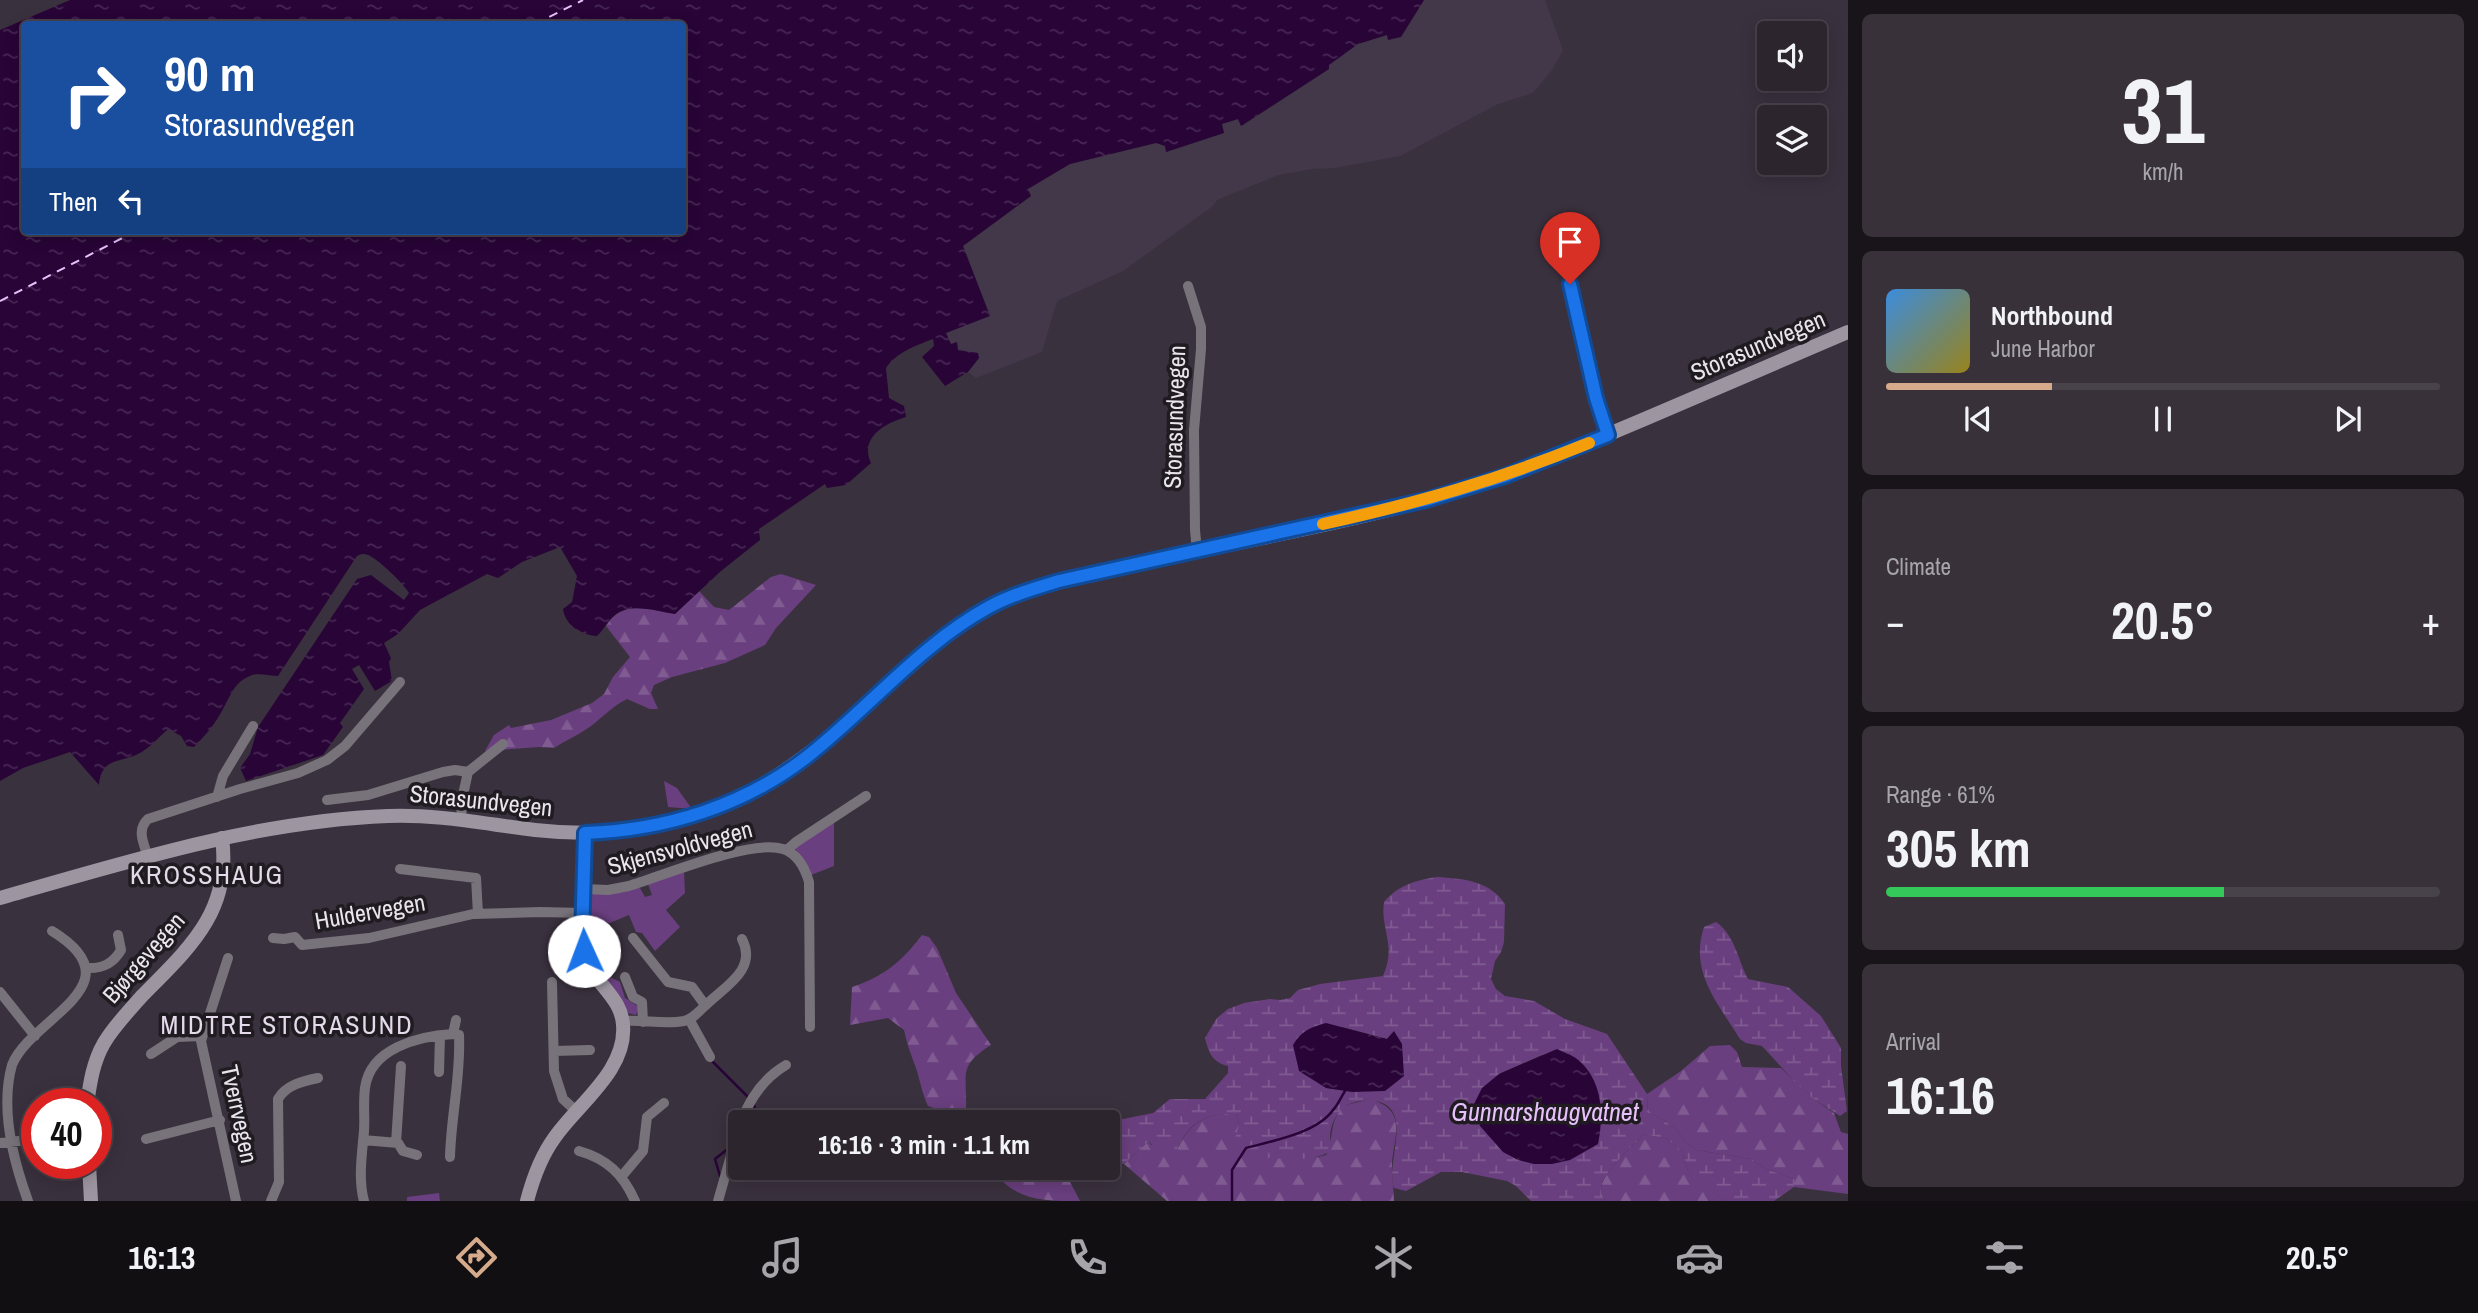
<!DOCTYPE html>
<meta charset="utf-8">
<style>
body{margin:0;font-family:"Archivo Narrow",sans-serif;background:#38313a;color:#f1f3f6;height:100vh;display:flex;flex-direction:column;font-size:26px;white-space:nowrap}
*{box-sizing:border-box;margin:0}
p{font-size:23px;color:#a6a5aa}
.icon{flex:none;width:38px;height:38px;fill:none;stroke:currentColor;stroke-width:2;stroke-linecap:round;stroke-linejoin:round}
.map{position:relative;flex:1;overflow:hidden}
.side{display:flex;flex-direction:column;gap:14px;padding:14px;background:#181419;width:630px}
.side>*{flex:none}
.top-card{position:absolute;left:21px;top:21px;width:665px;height:214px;border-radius:7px;box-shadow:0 4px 18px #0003,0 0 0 2px #48424a;background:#1a4fa0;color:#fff;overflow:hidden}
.controls{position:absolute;left:1757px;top:21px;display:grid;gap:14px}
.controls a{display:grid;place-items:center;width:70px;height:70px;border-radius:7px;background:#2c252e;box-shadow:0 4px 18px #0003,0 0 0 2px #48424a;font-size:35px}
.speed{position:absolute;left:21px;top:1088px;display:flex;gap:14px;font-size:35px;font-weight:700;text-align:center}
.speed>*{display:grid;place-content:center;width:91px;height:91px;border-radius:50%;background:#2c252e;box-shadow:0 4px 18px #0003,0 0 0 2px #48424a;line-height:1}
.speed .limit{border:10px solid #d22;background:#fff;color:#111}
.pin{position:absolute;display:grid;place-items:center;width:60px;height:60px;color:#fff;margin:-72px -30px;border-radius:50% 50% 50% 0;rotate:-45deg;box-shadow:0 0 7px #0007}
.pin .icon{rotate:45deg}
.me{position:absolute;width:77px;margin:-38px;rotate:358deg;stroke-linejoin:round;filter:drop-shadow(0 0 5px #0008)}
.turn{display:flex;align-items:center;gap:24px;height:147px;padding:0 28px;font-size:32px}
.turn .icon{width:91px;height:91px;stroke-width:2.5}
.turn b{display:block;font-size:49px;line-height:60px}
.then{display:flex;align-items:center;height:66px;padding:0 28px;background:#0003;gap:14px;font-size:26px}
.big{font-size:52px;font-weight:800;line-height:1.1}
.side .widget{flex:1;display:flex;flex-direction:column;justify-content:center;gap:10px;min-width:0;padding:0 24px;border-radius:10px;background:#38313a}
.side .dial{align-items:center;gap:0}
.dial b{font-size:91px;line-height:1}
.song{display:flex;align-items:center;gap:21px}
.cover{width:84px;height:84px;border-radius:10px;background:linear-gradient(135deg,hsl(210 70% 55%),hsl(50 70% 35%))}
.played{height:7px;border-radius:4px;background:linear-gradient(90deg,#d6ab8b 30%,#48424a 30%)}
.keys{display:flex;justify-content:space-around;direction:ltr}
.heat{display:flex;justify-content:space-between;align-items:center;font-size:38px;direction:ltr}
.charge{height:10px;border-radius:5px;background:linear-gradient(90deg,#34c759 61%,#48424a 0)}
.trip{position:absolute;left:728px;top:1110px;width:392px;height:70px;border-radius:7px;background:#2c252e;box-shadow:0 4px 18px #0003,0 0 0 2px #48424a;font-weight:800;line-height:70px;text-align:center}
.dock{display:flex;height:112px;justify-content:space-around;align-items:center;background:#120f12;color:#a6a5aa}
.dock .icon{width:49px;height:49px}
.dock .active{color:#d6ab8b}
.dock b{font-size:32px;color:#f1f3f6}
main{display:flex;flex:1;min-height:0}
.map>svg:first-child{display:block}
.built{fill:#43374a}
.green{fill:#6a3f7f}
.forest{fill:url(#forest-firs)}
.wetland{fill:url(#wetland-marsh);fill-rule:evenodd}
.water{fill:url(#water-ripples);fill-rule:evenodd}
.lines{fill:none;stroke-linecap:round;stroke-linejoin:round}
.stream{stroke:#280437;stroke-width:2.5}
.ferry{stroke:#e7c1fc;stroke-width:2;stroke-dasharray:9 7;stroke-linecap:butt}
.street{stroke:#78737a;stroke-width:10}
.secondary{stroke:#9d96a1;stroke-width:14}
.route-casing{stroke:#114b97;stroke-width:18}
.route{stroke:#1a73e8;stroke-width:12}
.slow{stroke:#f59e0b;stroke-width:12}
.labels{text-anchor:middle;stroke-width:7;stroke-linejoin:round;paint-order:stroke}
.street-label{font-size:24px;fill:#eae5ed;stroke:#1f1b21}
.neighbourhood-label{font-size:26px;letter-spacing:2px;fill:#e4daea;stroke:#1f1b21}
.water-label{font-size:26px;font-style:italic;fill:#e7c1fc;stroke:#1f1b21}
</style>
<main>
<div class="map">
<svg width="1848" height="1201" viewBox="0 0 1848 1201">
<defs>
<pattern id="forest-firs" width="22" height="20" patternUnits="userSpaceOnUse" patternTransform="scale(1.75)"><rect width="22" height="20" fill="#6a3f7f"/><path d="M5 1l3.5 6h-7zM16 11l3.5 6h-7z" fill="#7f5b91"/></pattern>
<pattern id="wetland-marsh" width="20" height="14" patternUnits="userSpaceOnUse" patternTransform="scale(1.75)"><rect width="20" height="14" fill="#6a3f7f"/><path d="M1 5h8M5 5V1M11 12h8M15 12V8" fill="none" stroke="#7f5b91"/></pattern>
<pattern id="water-ripples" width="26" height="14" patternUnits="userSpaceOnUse" patternTransform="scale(1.75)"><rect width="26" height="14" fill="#280437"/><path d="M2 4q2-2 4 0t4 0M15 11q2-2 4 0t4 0" fill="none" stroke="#472854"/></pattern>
</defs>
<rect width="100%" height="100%" fill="#3a313e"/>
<!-- built -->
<path class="built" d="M1424 0H1545L1563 50 1552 70 1533 93 1498 104 1400 156 1335 168 1312 169 1278 175 1217 200 1213 206 1123 271 1057 301 1042 352 976 378 968 372 979 358 975 353 958 350 956 343 951 345 946 333 990 315 963 246 1031 196 1027 189 1070 164 1157 143 1165 146 1167 152 1224 133 1222 124 1238 119 1242 126 1329 69 1328 65 1358 44 1387 35 1401 37Z"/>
<!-- green -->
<path class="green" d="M664 781 677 788 692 809 668 807Z
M834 821V866L811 875 796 852V847Z
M684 871 685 893 666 910 680 927 655 951 642 933 636 932 629 915 600 927 597 949 608 976 620 982 625 998 639 1007 636 1015 627 1013 588 953V902L592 893 640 888 645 897 652 895 648 884Z
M439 1193 440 1201H407V1197Z"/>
<!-- forest -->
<path class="forest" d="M781 574 816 585 776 628 765 645 725 663 672 677 654 685 651 693 658 709H650L627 699C610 707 600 721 585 730 575 737 564 741 554 748L539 747 485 751 494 735 509 725 511 728 551 720 592 703 604 694 613 677 630 657 606 626C623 599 648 610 675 614L699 591 714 607 729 610 771 577Z
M922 935 929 937 937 948 956 993 991 1045C958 1066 967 1073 966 1108L948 1113 928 1106C922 1093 920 1080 916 1068 911 1055 907 1044 904 1030L888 1018 850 1025 852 987C885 976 901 962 922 935Z
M1730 1045 1737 1052 1742 1067 1781 1068 1812 1098 1834 1113 1841 1132 1848 1134V1194L1794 1187V1179L1766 1169 1751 1159 1696 1150 1686 1142 1675 1128 1659 1117 1648 1113 1647 1094 1681 1071 1710 1046Z
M1370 1099C1407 1110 1395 1133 1392 1162 1391 1176 1394 1188 1394 1201H1167L1124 1164 1149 1141 1151 1145 1177 1150C1190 1122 1205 1113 1236 1114L1239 1124 1274 1158 1318 1157 1326 1155C1335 1137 1328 1124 1343 1106Z
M1644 1134 1667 1139 1683 1152 1687 1168 1694 1180 1725 1201H1606C1604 1199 1601 1193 1601 1191 1599 1175 1633 1146 1644 1134Z
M1004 1167H1066L1068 1178 1080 1201C1045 1201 1020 1201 997 1176Z"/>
<!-- wetland -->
<path class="wetland" d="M1437 877C1463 879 1489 880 1505 904L1504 942 1501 952 1495 961 1491 979 1496 989 1505 996 1534 1001 1565 1019 1607 1034 1647 1094 1648 1113 1659 1117 1675 1128 1686 1142 1696 1150 1751 1159 1766 1169 1794 1179V1187L1774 1201H1725L1694 1181 1687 1168 1683 1152 1667 1139 1644 1134C1633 1146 1599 1175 1601 1191 1601 1193 1604 1199 1606 1201H1531L1516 1186 1507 1181 1462 1172H1441L1406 1191 1394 1188C1385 1164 1413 1113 1380 1102 1367 1098 1355 1101 1343 1107 1335 1116 1331 1124 1330 1136 1330 1140 1332 1144 1331 1147 1327 1167 1252 1156 1236 1154L1232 1150 1239 1124 1236 1114C1205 1113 1189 1122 1177 1150L1155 1149 1149 1141 1124 1164 1108 1163V1122L1153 1113 1170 1099H1205L1228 1073V1066C1212 1062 1209 1053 1205 1038L1217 1018 1228 1009 1244 1003 1270 999 1280 1000 1290 998 1298 990 1320 984 1383 976C1397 944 1380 930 1384 902 1398 885 1417 880 1437 877ZM1342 1027 1387 1039 1393 1032 1353 1092 1326 1088ZM1542 1055 1598 1144 1499 1074Z
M1716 922C1735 935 1738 960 1748 979L1788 987 1821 1016 1841 1048V1066L1847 1111 1840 1116 1812 1098 1796 1083 1762 1046 1746 1043 1740 1039C1718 1003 1689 972 1704 927Z
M967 1167H1004L993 1181 966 1176Z"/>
<!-- water -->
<path class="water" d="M70 0H1424L1401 37 1388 40 1387 35 1358 44 1329 65V69L1241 126 1238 119 1222 124 1224 133 1166 152 1165 146 1156 143 1070 164 1028 189 1031 196 963 246 990 316 946 333 951 344 957 342 958 350 978 353 979 358 968 372 945 386 922 357 934 346 933 339C915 346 897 352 886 368L889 398 904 406 906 417C886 423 859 437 871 463L846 485 827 488 825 484 759 529 760 540 721 571 675 614C657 611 630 602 615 615 607 621 604 630 597 636 581 635 565 625 563 609L572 602 577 576 560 547 522 562 498 578 487 574 420 610 398 634 384 643 391 658 389 662 392 681 375 691 359 665 352 669 364 689 340 723 343 727 323 755 246 781 240 768 250 754 258 727 357 579 371 575 404 600 409 593C404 584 377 558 368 555 363 553 361 554 357 556L278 676C270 676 258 672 250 676 234 682 230 697 222 711 215 724 205 736 194 747L187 746 181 736 168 729C159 737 149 749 138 754 119 763 101 758 99 785L70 752 23 768 0 781V30ZM24 24H682V231H24Z
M1326 1023 1387 1039 1394 1031 1402 1044 1404 1076 1385 1091 1353 1092 1326 1088 1299 1071 1293 1045C1301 1031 1311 1027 1326 1023Z
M1557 1049C1563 1052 1572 1055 1577 1059 1603 1080 1604 1114 1598 1144L1570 1160 1552 1164H1534L1518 1160 1503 1152 1480 1126 1474 1104 1482 1088 1499 1074Z"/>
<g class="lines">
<!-- stream -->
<path class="stream" d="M713 1062 748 1097
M753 1102 759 1122
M720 1176 715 1159 729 1148
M1232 1201V1170L1246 1148C1272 1141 1317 1133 1333 1110 1338 1105 1341 1097 1345 1091"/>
<!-- ferry -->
<path class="ferry" d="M535 24 583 0
M0 301 136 231"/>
<!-- street -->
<path class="street" d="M1560 252 1570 283 1596 398 1608 435
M1188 286 1201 327V349L1194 430 1195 530 1197 551
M217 797 223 776 253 726
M327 800 368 795 443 772 455 770 468 772
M461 818 463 795 468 772 503 744
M787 850 796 842 866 796
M148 857C144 844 136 830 148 819L240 789 298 773 327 760 345 746 400 682
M400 869 476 878 478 914
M584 889 608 890 629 886C665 875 751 839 783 849 798 854 805 868 809 882L810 1027
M273 938 284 939 295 937 302 945 369 938 473 914 540 912 583 913
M633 938 668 982 692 987 705 1005
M228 958 201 1041 236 1201
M86 968C102 969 113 964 121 950L118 935
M625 977 633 997 642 1002 643 1022
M552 982 554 1071 563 1099 575 1110
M0 992 35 1036
M689 1019 710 1057
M623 1021C643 1019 663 1025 684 1021 693 1019 699 1011 706 1005 724 987 758 970 742 939
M453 1034 456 1020
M554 1051 590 1050
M151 1054 177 1037 201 1036
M439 1072 440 1036
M741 1122C750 1098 764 1078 786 1065
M146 1139 220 1120
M363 1140 398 1143 403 1151 417 1155
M0 1143 37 1139
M396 1143 401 1066
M579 1151C607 1159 623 1174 635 1201
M450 1157C451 1116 461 1076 459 1035L453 1034
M622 1176 643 1151 647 1117 664 1103
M28 1201C13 1160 0 1108 12 1065 31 1017 140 985 52 931
M271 1201 279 1182 278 1099C286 1085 303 1081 318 1078
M364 1201C358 1179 362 1154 364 1131 365 1117 363 1103 365 1088 370 1048 419 1036 453 1034
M718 1201 740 1124"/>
<!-- secondary -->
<path class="secondary" d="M0 898C127 862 255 821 388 816 438 814 485 824 535 830 581 835 628 833 673 822 769 797 833 735 904 672 934 646 963 619 999 602 1047 580 1101 572 1153 561 1243 541 1335 525 1424 501 1501 480 1574 449 1647 418 1714 390 1781 361 1848 332
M87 1104C90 1083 93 1062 104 1043 114 1026 128 1012 141 997 188 949 232 912 222 838
M89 1164 91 1201
M527 1201C533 1178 541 1156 555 1137 579 1103 627 1070 623 1025 622 1005 608 993 597 978 588 966 584 953 582 938L585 833"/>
</g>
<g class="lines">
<!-- route casing -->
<g class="route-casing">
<path id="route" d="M584 951 582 938 585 833C666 830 744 806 808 756 869 708 921 644 989 607 1011 595 1036 588 1059 581L1426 500 1505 476 1608 435 1596 398 1570 284"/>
</g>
<!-- route -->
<use href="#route" class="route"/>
<!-- slow -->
<path class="slow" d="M1323 524C1418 503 1498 480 1589 443"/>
</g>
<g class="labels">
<!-- street labels -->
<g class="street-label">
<text transform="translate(1758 346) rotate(-23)" y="8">Storasundvegen</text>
<text transform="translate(1175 417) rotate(-88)" y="8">Storasundvegen</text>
<text transform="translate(481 801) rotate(6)" y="8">Storasundvegen</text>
<text transform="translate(680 848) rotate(-15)" y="8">Skjensvoldvegen</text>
<text transform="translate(370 912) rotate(-10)" y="8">Huldervegen</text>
<text transform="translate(144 958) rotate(-49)" y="8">Bjørgevegen</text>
<text transform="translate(239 1114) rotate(78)" y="8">Tverrvegen</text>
</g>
<!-- neighbourhood labels -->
<g class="neighbourhood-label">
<text x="207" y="884">KROSSHAUG</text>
<text x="287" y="1034">MIDTRE STORASUND</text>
</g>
<!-- water labels -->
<g class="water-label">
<text x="1545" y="1121">Gunnarshaugvatnet</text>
</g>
</g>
</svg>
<div class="controls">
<a><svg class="icon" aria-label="sound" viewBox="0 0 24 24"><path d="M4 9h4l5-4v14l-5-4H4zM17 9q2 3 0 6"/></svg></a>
<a><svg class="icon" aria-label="layers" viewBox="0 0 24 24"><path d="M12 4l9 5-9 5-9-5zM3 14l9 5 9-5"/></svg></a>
</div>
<div class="speed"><div class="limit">40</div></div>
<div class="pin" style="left:1570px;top:284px;background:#d93025"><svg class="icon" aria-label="arrive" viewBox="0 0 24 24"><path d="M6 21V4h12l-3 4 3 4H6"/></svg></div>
<svg class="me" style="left:584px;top:951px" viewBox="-20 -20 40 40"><circle r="19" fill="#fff"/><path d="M0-13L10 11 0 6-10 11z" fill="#1a73e8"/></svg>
<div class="trip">16:16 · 3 min · 1.1 km</div>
<div class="top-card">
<div class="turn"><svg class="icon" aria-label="right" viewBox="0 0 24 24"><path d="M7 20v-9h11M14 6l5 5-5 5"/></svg><div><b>90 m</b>Storasundvegen</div></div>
<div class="then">Then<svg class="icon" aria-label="left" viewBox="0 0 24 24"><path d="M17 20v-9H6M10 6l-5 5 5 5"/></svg></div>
</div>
</div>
<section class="side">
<div class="widget dial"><b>31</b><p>km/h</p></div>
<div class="widget">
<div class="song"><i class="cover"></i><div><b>Northbound</b><p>June Harbor</p></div></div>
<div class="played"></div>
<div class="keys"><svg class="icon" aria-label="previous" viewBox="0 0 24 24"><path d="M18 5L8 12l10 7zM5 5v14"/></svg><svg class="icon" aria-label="pause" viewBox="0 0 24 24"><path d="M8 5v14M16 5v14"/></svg><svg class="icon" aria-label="next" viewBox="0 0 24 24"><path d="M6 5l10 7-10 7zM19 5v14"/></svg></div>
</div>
<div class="widget"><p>Climate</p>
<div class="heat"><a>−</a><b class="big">20.5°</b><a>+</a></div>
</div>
<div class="widget"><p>Range · 61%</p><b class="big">305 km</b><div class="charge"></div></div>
<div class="widget"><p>Arrival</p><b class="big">16:16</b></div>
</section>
</main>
<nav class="dock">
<b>16:13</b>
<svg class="icon active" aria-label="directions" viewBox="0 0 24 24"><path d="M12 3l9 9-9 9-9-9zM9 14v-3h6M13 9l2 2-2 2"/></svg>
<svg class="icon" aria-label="music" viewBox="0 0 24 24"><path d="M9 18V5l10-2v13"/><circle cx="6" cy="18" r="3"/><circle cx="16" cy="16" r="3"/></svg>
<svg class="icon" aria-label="phone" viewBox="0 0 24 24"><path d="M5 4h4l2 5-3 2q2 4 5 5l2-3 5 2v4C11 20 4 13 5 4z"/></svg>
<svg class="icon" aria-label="climate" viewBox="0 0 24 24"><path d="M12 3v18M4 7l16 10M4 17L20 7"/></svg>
<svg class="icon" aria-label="car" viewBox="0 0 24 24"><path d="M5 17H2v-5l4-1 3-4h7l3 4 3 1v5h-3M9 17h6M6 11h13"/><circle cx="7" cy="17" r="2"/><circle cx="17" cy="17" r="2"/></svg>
<svg class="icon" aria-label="filters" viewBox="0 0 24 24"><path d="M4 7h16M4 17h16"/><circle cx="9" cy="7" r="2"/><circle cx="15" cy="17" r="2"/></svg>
<b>20.5°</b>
</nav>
